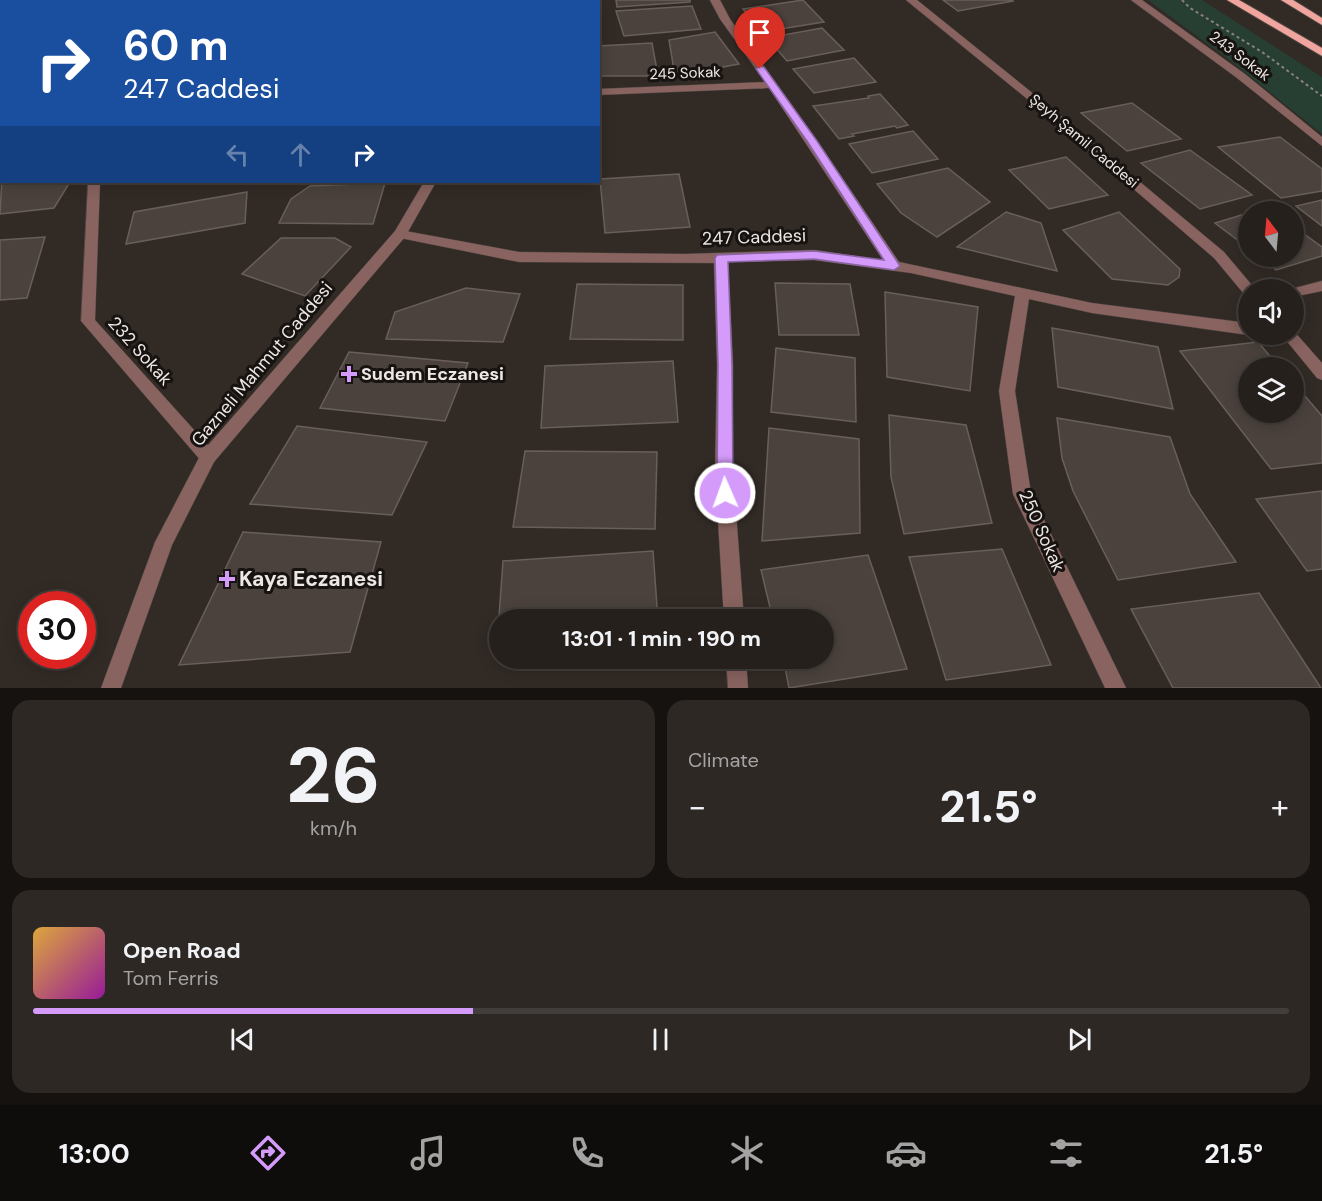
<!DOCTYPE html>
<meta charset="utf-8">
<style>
body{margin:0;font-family:"DM Sans",sans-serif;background:#2e2825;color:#f1f3f6;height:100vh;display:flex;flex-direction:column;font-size:22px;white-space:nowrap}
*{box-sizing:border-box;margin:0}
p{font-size:20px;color:#a4a3a3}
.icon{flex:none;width:33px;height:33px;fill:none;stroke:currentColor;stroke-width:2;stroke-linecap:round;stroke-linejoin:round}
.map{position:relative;height:688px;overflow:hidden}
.sheet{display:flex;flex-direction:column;gap:12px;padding:12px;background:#15120f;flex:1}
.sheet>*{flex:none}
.banner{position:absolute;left:0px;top:0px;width:600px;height:183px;box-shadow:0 3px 15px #0003,0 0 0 2px #423e3b;background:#1a4fa0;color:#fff;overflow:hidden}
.needle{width:39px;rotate:344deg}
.fabs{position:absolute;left:1238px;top:201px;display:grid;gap:12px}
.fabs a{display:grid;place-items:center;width:66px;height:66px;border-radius:50%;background:#26201c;box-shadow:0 3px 15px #0003,0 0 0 2px #423e3b;font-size:30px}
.speed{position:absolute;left:18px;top:591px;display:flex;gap:12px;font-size:30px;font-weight:700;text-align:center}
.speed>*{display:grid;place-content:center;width:78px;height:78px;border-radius:50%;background:#26201c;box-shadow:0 3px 15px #0003,0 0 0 2px #423e3b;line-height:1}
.speed .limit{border:9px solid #d22;background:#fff;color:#111}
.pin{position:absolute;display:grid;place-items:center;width:51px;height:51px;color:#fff;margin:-62px -26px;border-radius:50% 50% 50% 0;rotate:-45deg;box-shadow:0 0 6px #0007}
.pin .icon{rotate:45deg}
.me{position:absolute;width:66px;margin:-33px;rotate:358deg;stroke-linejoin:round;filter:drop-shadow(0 0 4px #0008)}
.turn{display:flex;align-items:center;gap:21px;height:126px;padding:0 24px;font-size:27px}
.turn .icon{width:78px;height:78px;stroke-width:2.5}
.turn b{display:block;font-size:42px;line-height:51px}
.lanes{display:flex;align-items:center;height:57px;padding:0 24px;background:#0003;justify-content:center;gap:30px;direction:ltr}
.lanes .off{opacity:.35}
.big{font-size:45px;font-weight:700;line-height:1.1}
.sheet .tile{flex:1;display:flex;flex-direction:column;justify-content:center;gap:9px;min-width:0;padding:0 21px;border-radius:18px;background:#2e2825}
.sheet .dial{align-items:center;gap:0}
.dial b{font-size:78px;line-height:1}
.song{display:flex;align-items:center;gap:18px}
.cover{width:72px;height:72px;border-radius:9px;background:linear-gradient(135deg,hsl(40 70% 55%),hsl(300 70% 35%))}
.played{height:6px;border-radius:3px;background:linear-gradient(90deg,#d59bfb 35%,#423e3b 35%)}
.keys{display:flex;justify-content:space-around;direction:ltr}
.heat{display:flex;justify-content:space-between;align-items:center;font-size:33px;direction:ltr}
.sheet .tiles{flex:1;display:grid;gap:12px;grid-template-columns:1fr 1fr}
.tile:last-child{grid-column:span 2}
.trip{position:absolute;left:489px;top:609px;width:345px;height:60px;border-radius:30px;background:#26201c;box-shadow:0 3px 15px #0003,0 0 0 2px #423e3b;font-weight:700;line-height:60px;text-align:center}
.menu{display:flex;height:96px;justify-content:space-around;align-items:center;background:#0f0d0b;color:#a4a3a3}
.menu .icon{width:42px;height:42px}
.menu .on{color:#d59bfb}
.menu b{font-size:27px;color:#f1f3f6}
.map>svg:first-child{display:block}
.green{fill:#273e33}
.building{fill:#4b423d;stroke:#695f5a;stroke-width:1.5}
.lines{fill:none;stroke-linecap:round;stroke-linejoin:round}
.minor-casing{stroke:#4c4540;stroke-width:1}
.tertiary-casing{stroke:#4c4540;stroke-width:1}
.trunk-casing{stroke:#4c4540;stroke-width:2}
.path{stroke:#88817d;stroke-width:2;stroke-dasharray:3 3;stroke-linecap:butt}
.minor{fill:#88635f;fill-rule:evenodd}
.tertiary{fill:#88635f;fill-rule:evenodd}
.trunk{fill:#f0a69e;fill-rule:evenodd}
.route{fill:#d59bfb;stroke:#8a65a3;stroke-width:1.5}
.poi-dot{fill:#d59bfb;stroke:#171311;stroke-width:2}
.labels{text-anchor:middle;stroke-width:6;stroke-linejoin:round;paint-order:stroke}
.far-street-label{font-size:15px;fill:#eee8e5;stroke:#171311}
.street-label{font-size:18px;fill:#eee8e5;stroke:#171311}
.poi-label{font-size:18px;font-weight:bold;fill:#eee8e5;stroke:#171311;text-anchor:start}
.near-poi-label{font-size:21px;font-weight:bold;fill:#eee8e5;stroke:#171311;text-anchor:start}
</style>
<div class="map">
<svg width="1322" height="688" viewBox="0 0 1322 688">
<rect width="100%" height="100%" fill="#322a25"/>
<!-- green -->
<path class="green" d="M1148 0H1202L1322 77V134L1232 62Z"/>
<!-- building -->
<path class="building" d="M502 0H576L501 2Z
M616 0H690V2L617 7Z
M803 0 824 22 762 32 743 9Z
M943 0H1012L1013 1 958 11Z
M692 6 701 29 624 36 616 11Z
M822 28 844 50 787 61 767 38Z
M715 32 739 64 675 76 669 40Z
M652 43 658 76H598V46Z
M854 58 876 82 814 93 793 69Z
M880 94 908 125 897 128 895 126 852 134 854 136 839 139 813 106 869 98 868 96Z
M1132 103 1181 139 1127 151 1081 113Z
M913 131 938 159 872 173 849 144Z
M1280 137 1322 169V191L1281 198 1218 147Z
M1190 150 1252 195 1200 209 1141 163Z
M1066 157 1108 195 1049 209 1009 170Z
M948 168 990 202 937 237 901 213 877 184Z
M679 174 690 227 605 233 600 179Z
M2 177V182H70L54 208 0 214Z
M385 183 373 224 279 223 291 199 310 186Z
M247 192 245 223 126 244 134 212Z
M1322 200V226L1296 206Z
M1006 212 1041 223 1057 271 957 247Z
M1119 212 1180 269 1179 277 1168 285 1112 279 1063 230Z
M1248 213V248L1215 223Z
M1293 226 1322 247V256L1276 270 1259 256H1293Z
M45 237 27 298 0 300V240Z
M281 238H335L351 247 305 296 242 274Z
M775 283 850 284 859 335H779Z
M577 284 683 285V340L570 339Z
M466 288 520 294 503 342 386 339 395 312Z
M885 292 978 307 970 391 887 377Z
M1052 328 1158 347 1173 409 1058 387Z
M1258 342 1280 368H1248V412H1293V382L1322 416V463L1271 469 1180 351Z
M776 348 855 358 856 422 771 412Z
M349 352 468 363 445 421 320 408Z
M673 361 678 422 541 428 545 366Z
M889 415 966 425 992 523 904 534 891 477Z
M1057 418 1170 437 1190 494 1236 562 1118 580 1073 491 1062 458Z
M297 426 427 442 392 515 250 504Z
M769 428 859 439 860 533 762 541Z
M525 451 657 452 655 529 513 527Z
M1322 491V569L1307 571 1256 499Z
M243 532 381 542 350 652 179 665Z
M1002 549 1051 665 946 680 909 557Z
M653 551 658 620H500V644H497L503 561Z
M868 555 907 669 789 688 783 658H824V620H773L761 570Z
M1259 593 1321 688H1173L1131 609Z"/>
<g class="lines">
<!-- minor casing -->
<g class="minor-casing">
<path id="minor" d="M79 0H109L110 2H80Z
M177 0H187L176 2Z
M710 0H720L730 19 816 139 899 262 1092 303 1248 323V335L1092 313 1029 299 1015 391 1031 493 1126 688H1105L1013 494 999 391 1015 296 911 273 814 260 728 262 733 365V471L744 620H724L715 471 717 365 714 263 519 262 400 238 393 234 400 230 519 252 684 254 814 250 883 260 769 88 598 95V89L765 82 720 19Z
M1131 0H1142L1245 74 1322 137V146L1237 78Z
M0 147H2V153H0Z
M88 182H100L95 320 214 452 216 457 214 462 208 464 202 462 81 321Z
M1322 281V291L1293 297V290H1287Z
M726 658H746L748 688H728Z"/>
</g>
<!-- tertiary casing -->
<g class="tertiary-casing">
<path id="tertiary" d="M472 0H482V2H472Z
M906 0H917L1061 116 1224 252 1256 290H1248V295L1244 294 1214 258 1053 120Z
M424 182H436L405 237 214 462 172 545 121 688H101L155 542 202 452 395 231Z
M1293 330 1322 363V380L1317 378 1281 334H1293Z"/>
</g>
<!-- trunk casing -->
<g class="trunk-casing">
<path id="trunk" d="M1227 0H1239L1322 48V56Z
M1281 0H1293L1322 18V25Z"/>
</g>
<!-- path -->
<path class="path" d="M1182 0 1190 8 1262 52 1322 96"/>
<!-- minor -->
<use href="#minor" class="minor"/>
<!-- tertiary -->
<use href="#tertiary" class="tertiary"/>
<!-- trunk -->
<use href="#trunk" class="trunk"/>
</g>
<!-- route -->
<path class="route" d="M760 66 764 67 817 141 900 266 894 270 814 259 728 262 732 365 733 493 731 498 725 500 720 498 717 493 718 365 715 258 717 255 814 251 884 260 807 141 756 69Z"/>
<!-- markers -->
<g class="poi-dot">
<path d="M346 365h6v6h6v6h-6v6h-6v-6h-6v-6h6z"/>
<path d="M224 570h6v6h6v6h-6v6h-6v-6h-6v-6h6z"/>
</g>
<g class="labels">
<!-- far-street labels -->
<g class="far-street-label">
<text transform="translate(1240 56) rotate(37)" y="5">243 Sokak</text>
<text transform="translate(685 73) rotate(-2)" y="5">245 Sokak</text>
<text transform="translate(1084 141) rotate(40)" y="5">Şeyh Şamil Caddesi</text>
</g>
<!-- street labels -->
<g class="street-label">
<text transform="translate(754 237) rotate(-2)" y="6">247 Caddesi</text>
<text transform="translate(140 351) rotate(48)" y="6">232 Sokak</text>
<text transform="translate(262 364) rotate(-50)" y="6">Gazneli Mahmut Caddesi</text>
<text transform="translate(1042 531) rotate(66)" y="6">250 Sokak</text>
</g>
<!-- poi labels -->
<g class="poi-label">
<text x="361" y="380">Sudem Eczanesi</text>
</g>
<!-- near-poi labels -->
<g class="near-poi-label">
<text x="239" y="586">Kaya Eczanesi</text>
</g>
</g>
</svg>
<div class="fabs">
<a><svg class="needle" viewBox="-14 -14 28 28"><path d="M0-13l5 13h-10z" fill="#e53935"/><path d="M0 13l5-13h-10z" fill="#a4a3a3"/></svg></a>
<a><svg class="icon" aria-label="sound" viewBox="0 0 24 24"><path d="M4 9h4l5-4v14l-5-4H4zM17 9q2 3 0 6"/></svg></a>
<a><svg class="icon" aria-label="layers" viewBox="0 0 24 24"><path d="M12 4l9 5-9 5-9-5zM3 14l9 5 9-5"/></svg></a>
</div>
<div class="speed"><div class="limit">30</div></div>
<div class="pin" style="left:760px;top:69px;background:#d93025"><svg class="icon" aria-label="arrive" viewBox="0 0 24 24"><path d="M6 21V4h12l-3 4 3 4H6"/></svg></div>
<svg class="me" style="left:725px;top:493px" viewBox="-20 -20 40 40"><circle r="17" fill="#d59bfb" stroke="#fff" stroke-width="3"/><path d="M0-11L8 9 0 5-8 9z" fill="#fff"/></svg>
<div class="trip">13:01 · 1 min · 190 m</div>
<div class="banner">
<div class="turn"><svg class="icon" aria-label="right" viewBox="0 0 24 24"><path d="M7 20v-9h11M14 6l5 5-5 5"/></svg><div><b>60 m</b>247 Caddesi</div></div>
<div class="lanes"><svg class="icon off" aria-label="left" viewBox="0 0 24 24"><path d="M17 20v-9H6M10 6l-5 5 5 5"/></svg><svg class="icon off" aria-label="ahead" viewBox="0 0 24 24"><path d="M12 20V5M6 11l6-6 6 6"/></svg><svg class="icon" aria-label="right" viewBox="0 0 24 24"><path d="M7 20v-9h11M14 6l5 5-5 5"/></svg></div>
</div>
</div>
<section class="sheet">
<div class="tiles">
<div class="tile dial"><b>26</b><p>km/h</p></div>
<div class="tile"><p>Climate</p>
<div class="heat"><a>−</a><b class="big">21.5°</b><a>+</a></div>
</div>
<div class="tile">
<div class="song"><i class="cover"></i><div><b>Open Road</b><p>Tom Ferris</p></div></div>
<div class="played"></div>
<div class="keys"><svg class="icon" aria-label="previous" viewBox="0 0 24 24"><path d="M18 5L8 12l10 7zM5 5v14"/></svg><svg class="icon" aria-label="pause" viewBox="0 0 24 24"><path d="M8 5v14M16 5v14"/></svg><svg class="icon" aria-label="next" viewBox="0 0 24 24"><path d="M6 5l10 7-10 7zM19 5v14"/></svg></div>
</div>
</div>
</section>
<nav class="menu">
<b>13:00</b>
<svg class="icon on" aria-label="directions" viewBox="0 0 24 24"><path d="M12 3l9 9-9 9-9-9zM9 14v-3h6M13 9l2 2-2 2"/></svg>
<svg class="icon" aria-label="music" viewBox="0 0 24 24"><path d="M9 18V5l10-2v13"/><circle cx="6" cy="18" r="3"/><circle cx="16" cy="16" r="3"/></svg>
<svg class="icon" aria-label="phone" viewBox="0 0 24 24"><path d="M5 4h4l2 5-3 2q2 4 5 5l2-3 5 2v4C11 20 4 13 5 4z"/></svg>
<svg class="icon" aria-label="climate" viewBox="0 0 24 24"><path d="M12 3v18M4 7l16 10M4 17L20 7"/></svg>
<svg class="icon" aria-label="car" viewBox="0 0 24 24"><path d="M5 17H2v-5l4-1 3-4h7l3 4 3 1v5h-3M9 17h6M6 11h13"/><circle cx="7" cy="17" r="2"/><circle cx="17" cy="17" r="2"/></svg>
<svg class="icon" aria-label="filters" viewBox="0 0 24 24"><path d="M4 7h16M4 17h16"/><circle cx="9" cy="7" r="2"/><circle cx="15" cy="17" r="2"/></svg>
<b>21.5°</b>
</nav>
